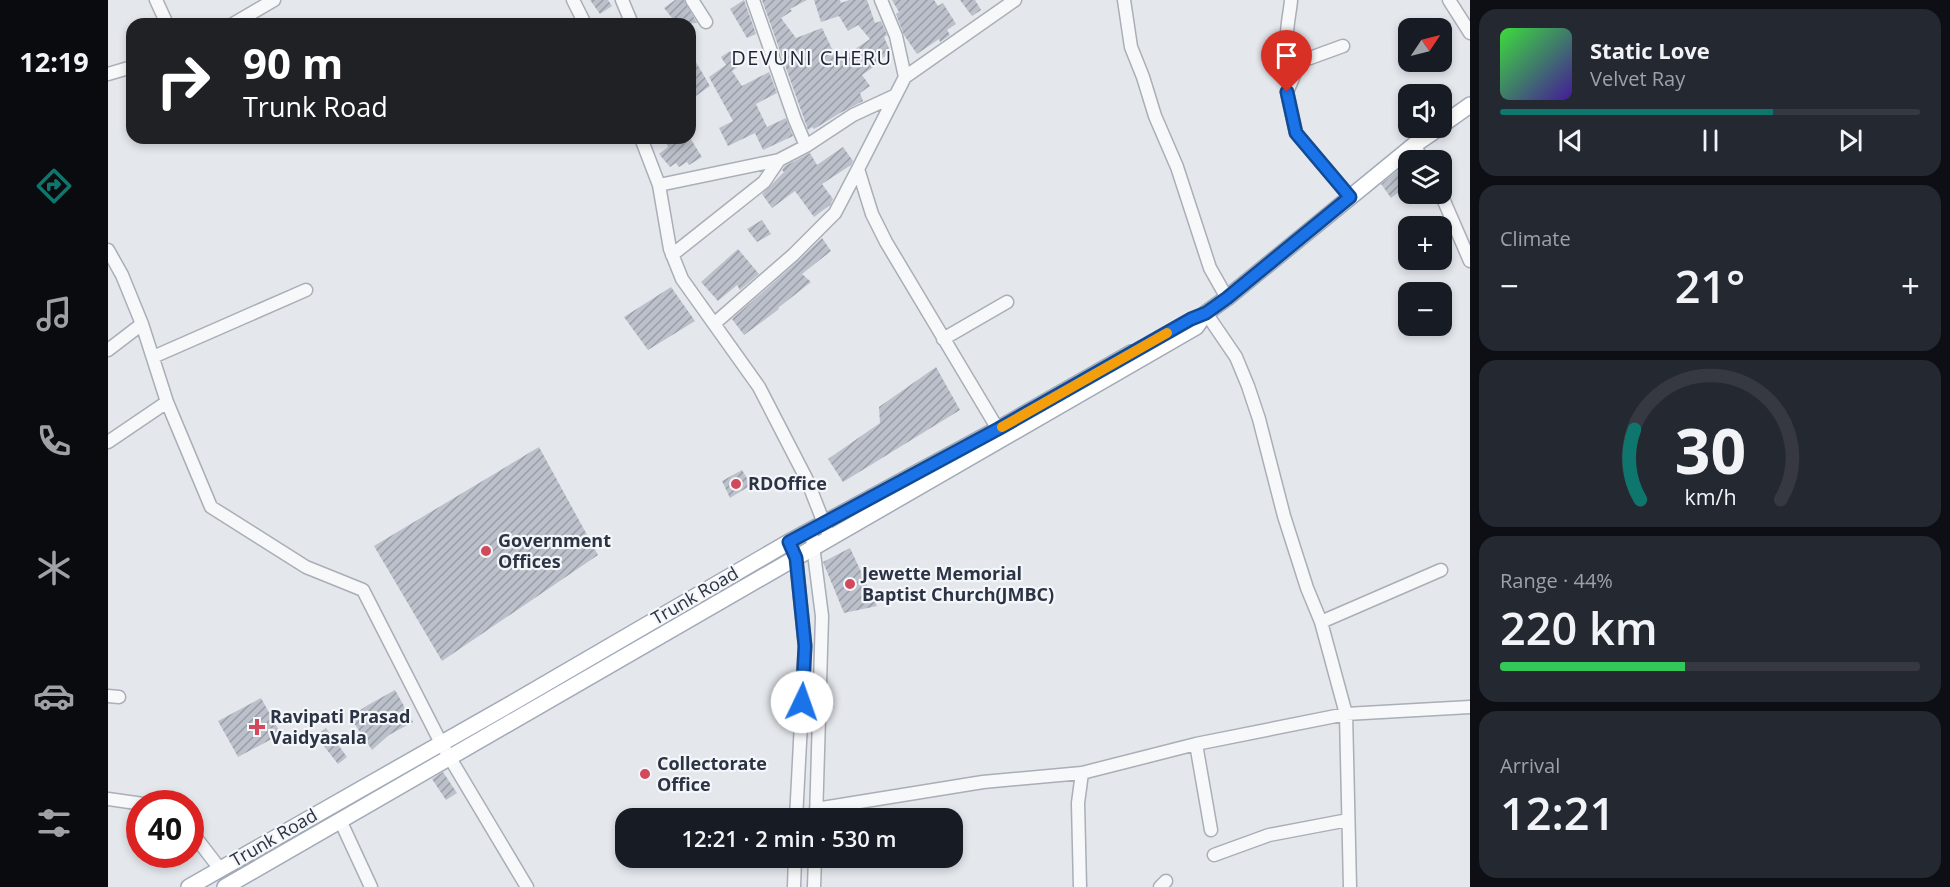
<!DOCTYPE html>
<meta charset="utf-8">
<style>
body{margin:0;font-family:"Open Sans",sans-serif;background:#242831;color:#f1f3f6;height:100vh;display:flex;flex-direction:column;font-size:22px;white-space:nowrap}
*{box-sizing:border-box;margin:0}
p{font-size:20px;color:#9ea1a6}
.icon{flex:none;width:33px;height:33px;fill:none;stroke:currentColor;stroke-width:2;stroke-linecap:round;stroke-linejoin:round}
.map{position:relative;flex:1;overflow:hidden}
.drawer{display:flex;flex-direction:column;gap:9px;padding:9px;background:#0d0f14;width:480px}
.drawer>*{flex:none}
.guide{position:absolute;left:18px;top:18px;width:570px;height:126px;border-radius:18px;box-shadow:0 3px 9px #0003;background:#202124;color:#fff;overflow:hidden}
.needle{width:39px;rotate:55deg}
.fabs{position:absolute;left:1290px;top:18px;display:grid;gap:12px}
.fabs a{display:grid;place-items:center;width:54px;height:54px;border-radius:12px;background:#171b24;box-shadow:0 3px 9px #0003;font-size:30px}
.speed{position:absolute;left:18px;top:790px;display:flex;gap:12px;font-size:30px;font-weight:700;text-align:center}
.speed>*{display:grid;place-content:center;width:78px;height:78px;border-radius:50%;background:#171b24;box-shadow:0 3px 9px #0003;line-height:1}
.speed .limit{border:9px solid #d22;background:#fff;color:#111}
.pin{position:absolute;display:grid;place-items:center;width:51px;height:51px;color:#fff;margin:-62px -26px;border-radius:50% 50% 50% 0;rotate:-45deg;box-shadow:0 0 6px #0007}
.pin .icon{rotate:45deg}
.me{position:absolute;width:66px;margin:-33px;rotate:3deg;stroke-linejoin:round;filter:drop-shadow(0 0 4px #0008)}
.turn{display:flex;align-items:center;gap:21px;height:126px;padding:0 18px;font-size:27px}
.turn .icon{width:78px;height:78px;stroke-width:2.5}
.turn b{display:block;font-size:42px;line-height:51px}
.big{font-size:45px;font-weight:600;line-height:1.1}
.drawer .widget{flex:1;display:flex;flex-direction:column;justify-content:center;gap:9px;min-width:0;padding:0 21px;border-radius:18px;background:#242831}
.drawer .dial{align-items:center;gap:0}
.dial svg{height:156px;overflow:visible;fill:none;stroke:#363941;stroke-width:7;stroke-linecap:round;text-anchor:middle}
.dial text{fill:#f1f3f6;stroke:none}
.song{display:flex;align-items:center;gap:18px}
.cover{width:72px;height:72px;border-radius:9px;background:linear-gradient(135deg,hsl(120 70% 55%),hsl(260 70% 35%))}
.played{height:6px;border-radius:3px;background:linear-gradient(90deg,#0f766e 65%,#363941 65%)}
.keys{display:flex;justify-content:space-around;direction:ltr}
.heat{display:flex;justify-content:space-between;align-items:center;font-size:33px;direction:ltr}
.charge{height:9px;border-radius:4px;background:linear-gradient(90deg,#34c759 44%,#363941 0)}
.trip{position:absolute;left:507px;top:808px;width:348px;height:60px;border-radius:18px;background:#171b24;box-shadow:0 3px 9px #0003;font-weight:600;line-height:60px;text-align:center}
main{display:flex;flex:1;min-height:0}
.dock{display:flex;flex-direction:column;width:108px;justify-content:space-around;align-items:center;background:#090b0e;color:#9ea1a6}
.dock .icon{width:42px;height:42px}
.dock .on{color:#0f766e}
.dock b{font-size:27px;color:#f1f3f6}
.map>svg:first-child{display:block}
.building{fill:url(#building-hatch)}
.lines{fill:none;stroke-linecap:round;stroke-linejoin:round}
.minor-casing{stroke:#a9aeb7;stroke-width:15}
.major-casing{stroke:#a3abb8;stroke-width:18}
.minor{stroke:#f7f8fa;stroke-width:12}
.major{stroke:#fff;stroke-width:15}
.route-casing{stroke:#114b97;stroke-width:15}
.route{stroke:#1a73e8;stroke-width:10}
.slow{stroke:#f59e0b;stroke-width:10}
.poi-dot{fill:#d1495b;stroke:#f4f6f9;stroke-width:2}
.labels{text-anchor:middle;stroke-width:4.5;stroke-linejoin:round;paint-order:stroke}
.poi-label{font-size:18px;font-weight:bold;fill:#2b3445;stroke:#f4f6f9;text-anchor:start}
.street-label{font-size:18px;fill:#2b3445;stroke:#f4f6f9}
.neighbourhood-label{font-size:20px;letter-spacing:1.5px;fill:#1d2536;stroke:#f4f6f9}
</style>
<main>
<nav class="dock">
<b>12:19</b>
<svg class="icon on" aria-label="directions" viewBox="0 0 24 24"><path d="M12 3l9 9-9 9-9-9zM9 14v-3h6M13 9l2 2-2 2"/></svg>
<svg class="icon" aria-label="music" viewBox="0 0 24 24"><path d="M9 18V5l10-2v13"/><circle cx="6" cy="18" r="3"/><circle cx="16" cy="16" r="3"/></svg>
<svg class="icon" aria-label="phone" viewBox="0 0 24 24"><path d="M5 4h4l2 5-3 2q2 4 5 5l2-3 5 2v4C11 20 4 13 5 4z"/></svg>
<svg class="icon" aria-label="climate" viewBox="0 0 24 24"><path d="M12 3v18M4 7l16 10M4 17L20 7"/></svg>
<svg class="icon" aria-label="car" viewBox="0 0 24 24"><path d="M5 17H2v-5l4-1 3-4h7l3 4 3 1v5h-3M9 17h6M6 11h13"/><circle cx="7" cy="17" r="2"/><circle cx="17" cy="17" r="2"/></svg>
<svg class="icon" aria-label="filters" viewBox="0 0 24 24"><path d="M4 7h16M4 17h16"/><circle cx="9" cy="7" r="2"/><circle cx="15" cy="17" r="2"/></svg>
</nav>
<div class="map">
<svg width="1362" height="887" viewBox="0 0 1362 887">
<defs>
<pattern id="building-hatch" width="6" height="6" patternUnits="userSpaceOnUse" patternTransform="scale(1.5)"><rect width="6" height="6" fill="#bbc0ca"/><path d="M-1 1l2-2M0 6l6-6M5 7l2-2" fill="none" stroke="#989da6"/></pattern>
</defs>
<rect width="100%" height="100%" fill="#e4e7ec"/>
<!-- building -->
<path class="building" d="M482 0H500L504 6 492 14Z
M567 0H576L589 23 569 24 556 8Z
M636 0 648 34 639 38 622 9Z
M654 0H699L682 9 684 11 673 18 688 38 714 28 727 55 730 52 734 58 762 39 750 25 740 31 731 16 713 22 706 0H732L733 3 741 0H759L767 23 773 21 779 35 776 37 783 53 769 61 771 63 754 75 762 86 752 93 755 101 732 113 706 129 704 127 700 130Z
M784 0H826L830 6 835 3 848 24 839 30 842 35 832 42 831 39 809 54 796 35 788 14 791 12Z
M852 0H867L873 10 864 16Z
M622 51 631 66 624 71 634 86 661 72 669 93 648 104 659 127 678 118 685 136 655 150 647 133 620 146 611 128 625 121 601 77 618 65 613 57Z
M582 52 602 86 582 100Z
M556 138H582L594 157 581 165 579 162 571 167 568 163 562 167 551 154 560 147Z
M735 147 745 161 743 165 714 184 725 199 722 205 706 217 687 191 664 208 654 194 676 172 674 170 677 166 702 153 709 165Z
M1300 162V185L1283 198 1273 184Z
M654 220 663 234 649 242 639 229Z
M714 238 723 251 694 274 703 282 670 308 671 309 636 335 624 319 690 261Z
M630 249 651 274 632 290 629 285 610 301 593 282Z
M563 287 587 321 540 350 516 317Z
M828 367 852 410 735 482 720 459 772 423 771 407Z
M431 447 490 555 334 661 266 546Z
M634 470 643 485 622 498 614 481Z
M742 548 769 606 736 613 715 562Z
M287 690 305 722 281 735 264 750 242 717 260 705Z
M153 698 173 734 130 757 110 721Z
M218 728 239 757 230 764 208 736Z
M335 772 349 793 338 800 324 779Z"/>
<g class="lines">
<!-- minor casing -->
<g class="minor-casing">
<path id="minor" d="M48 0 59 24
M465 0 477 24
M514 0 524 24
M584 0 598 22
M645 0 687 120 698 146
M773 0 788 36 797 77 750 169 764 214 778 242 894 436
M1016 0 1023 47 1035 77 1047 116 1069 167 1102 268 1119 298
M1183 0C1182 17 1172 47 1187 60L1202 58 1235 46
M1341 0 1362 33
M125 24 166 0
M1193 59 1179 92 1188 133 1242 197
M0 74 24 67
M797 77 907 0
M533 138 551 185 562 249 574 279 651 387 699 480 719 531
M1306 145 1315 160
M551 185 671 160 698 146 745 115 786 96
M1333 194 1362 261
M0 250 14 275 34 324 59 402 103 507 198 567 255 590 333 743 419 887
M564 255 656 182 671 160
M1098 313 1128 357 1140 386 1151 419 1176 516 1199 588 1213 622 1238 714 1242 887
M607 323 685 255 727 213 750 169
M835 339 899 302
M0 350 34 324
M45 357 198 290
M0 442 59 402
M703 530 714 616 708 819
M681 542 688 558 697 646 688 819
M1213 622 1333 570
M0 696 11 697
M1088 744 1103 830
M0 799 35 804
M708 809 875 782 974 773 1088 744 1238 714 1362 707
M232 820 263 887
M82 830 112 869
M1106 855 1161 835 1240 820
M686 887 687 858
M706 887 707 858
M972 887 970 803 974 773
M1052 887 1058 881"/>
</g>
<!-- major casing -->
<g class="major-casing">
<path id="major" d="M1334 125 1362 105
M81 887 406 702 681 542 890 429 1023 353
M117 887 1088 327 1098 313 1119 298 1306 145 1331 128"/>
</g>
<!-- minor -->
<use href="#minor" class="minor"/>
<!-- major -->
<use href="#major" class="major"/>
</g>
<g class="lines">
<!-- route casing -->
<g class="route-casing">
<path id="route" d="M694 702 697 646 688 558 681 542 890 429 1083 319 1098 313 1119 298 1242 197 1188 133 1179 92"/>
</g>
<!-- route -->
<use href="#route" class="route"/>
<!-- slow -->
<path class="slow" d="M894 427 1059 333"/>
</g>
<!-- markers -->
<g class="poi-dot">
<circle cx="628" cy="484" r="6"/>
<circle cx="378" cy="551" r="6"/>
<circle cx="742" cy="584" r="6"/>
<path d="M146 718h6v6h6v6h-6v6h-6v-6h-6v-6h6z"/>
<circle cx="537" cy="774" r="6"/>
</g>
<g class="labels">
<!-- poi labels -->
<g class="poi-label">
<text x="640" y="490">RDOffice</text>
<text x="390" y="547">Government<tspan x="390" dy="21">Offices</tspan></text>
<text x="754" y="580">Jewette Memorial<tspan x="754" dy="21">Baptist Church(JMBC)</tspan></text>
<text x="162" y="723">Ravipati Prasad<tspan x="162" dy="21">Vaidyasala</tspan></text>
<text x="549" y="770">Collectorate<tspan x="549" dy="21">Office</tspan></text>
</g>
<!-- street labels -->
<g class="street-label">
<text transform="translate(587 596) rotate(-30)" y="6">Trunk Road</text>
<text transform="translate(166 838) rotate(-30)" y="6">Trunk Road</text>
</g>
<!-- neighbourhood labels -->
<g class="neighbourhood-label">
<text x="704" y="65">DEVUNI CHERU</text>
</g>
</g>
</svg>
<div class="fabs">
<a><svg class="needle" viewBox="-14 -14 28 28"><path d="M0-13l5 13h-10z" fill="#e53935"/><path d="M0 13l5-13h-10z" fill="#9ea1a6"/></svg></a>
<a><svg class="icon" aria-label="sound" viewBox="0 0 24 24"><path d="M4 9h4l5-4v14l-5-4H4zM17 9q2 3 0 6"/></svg></a>
<a><svg class="icon" aria-label="layers" viewBox="0 0 24 24"><path d="M12 4l9 5-9 5-9-5zM3 14l9 5 9-5"/></svg></a>
<a>+</a>
<a>−</a>
</div>
<div class="speed"><div class="limit">40</div></div>
<div class="pin" style="left:1179px;top:92px;background:#d93025"><svg class="icon" aria-label="arrive" viewBox="0 0 24 24"><path d="M6 21V4h12l-3 4 3 4H6"/></svg></div>
<svg class="me" style="left:694px;top:702px" viewBox="-20 -20 40 40"><circle r="19" fill="#fff"/><path d="M0-13L10 11 0 6-10 11z" fill="#1a73e8"/></svg>
<div class="trip">12:21 · 2 min · 530 m</div>
<div class="guide">
<div class="turn"><svg class="icon" aria-label="right" viewBox="0 0 24 24"><path d="M7 20v-9h11M14 6l5 5-5 5"/></svg><div><b>90 m</b>Trunk Road</div></div>
</div>
</div>
<section class="drawer">
<div class="widget">
<div class="song"><i class="cover"></i><div><b>Static Love</b><p>Velvet Ray</p></div></div>
<div class="played"></div>
<div class="keys"><svg class="icon" aria-label="previous" viewBox="0 0 24 24"><path d="M18 5L8 12l10 7zM5 5v14"/></svg><svg class="icon" aria-label="pause" viewBox="0 0 24 24"><path d="M8 5v14M16 5v14"/></svg><svg class="icon" aria-label="next" viewBox="0 0 24 24"><path d="M6 5l10 7-10 7zM19 5v14"/></svg></div>
</div>
<div class="widget"><p>Climate</p>
<div class="heat"><a>−</a><b class="big">21°</b><a>+</a></div>
</div>
<div class="widget dial"><svg viewBox="0 0 100 80">
<path d="M14 69A42 42 0 1 1 86 69"/>
<path d="M14 69A42 42 0 0 1 11 33" stroke="#0f766e"/>
<text x="50" y="56" font-size="32" font-weight="700">30</text>
<text x="50" y="72" font-size="11">km/h</text>
</svg></div>
<div class="widget"><p>Range · 44%</p><b class="big">220 km</b><div class="charge"></div></div>
<div class="widget"><p>Arrival</p><b class="big">12:21</b></div>
</section>
</main>
